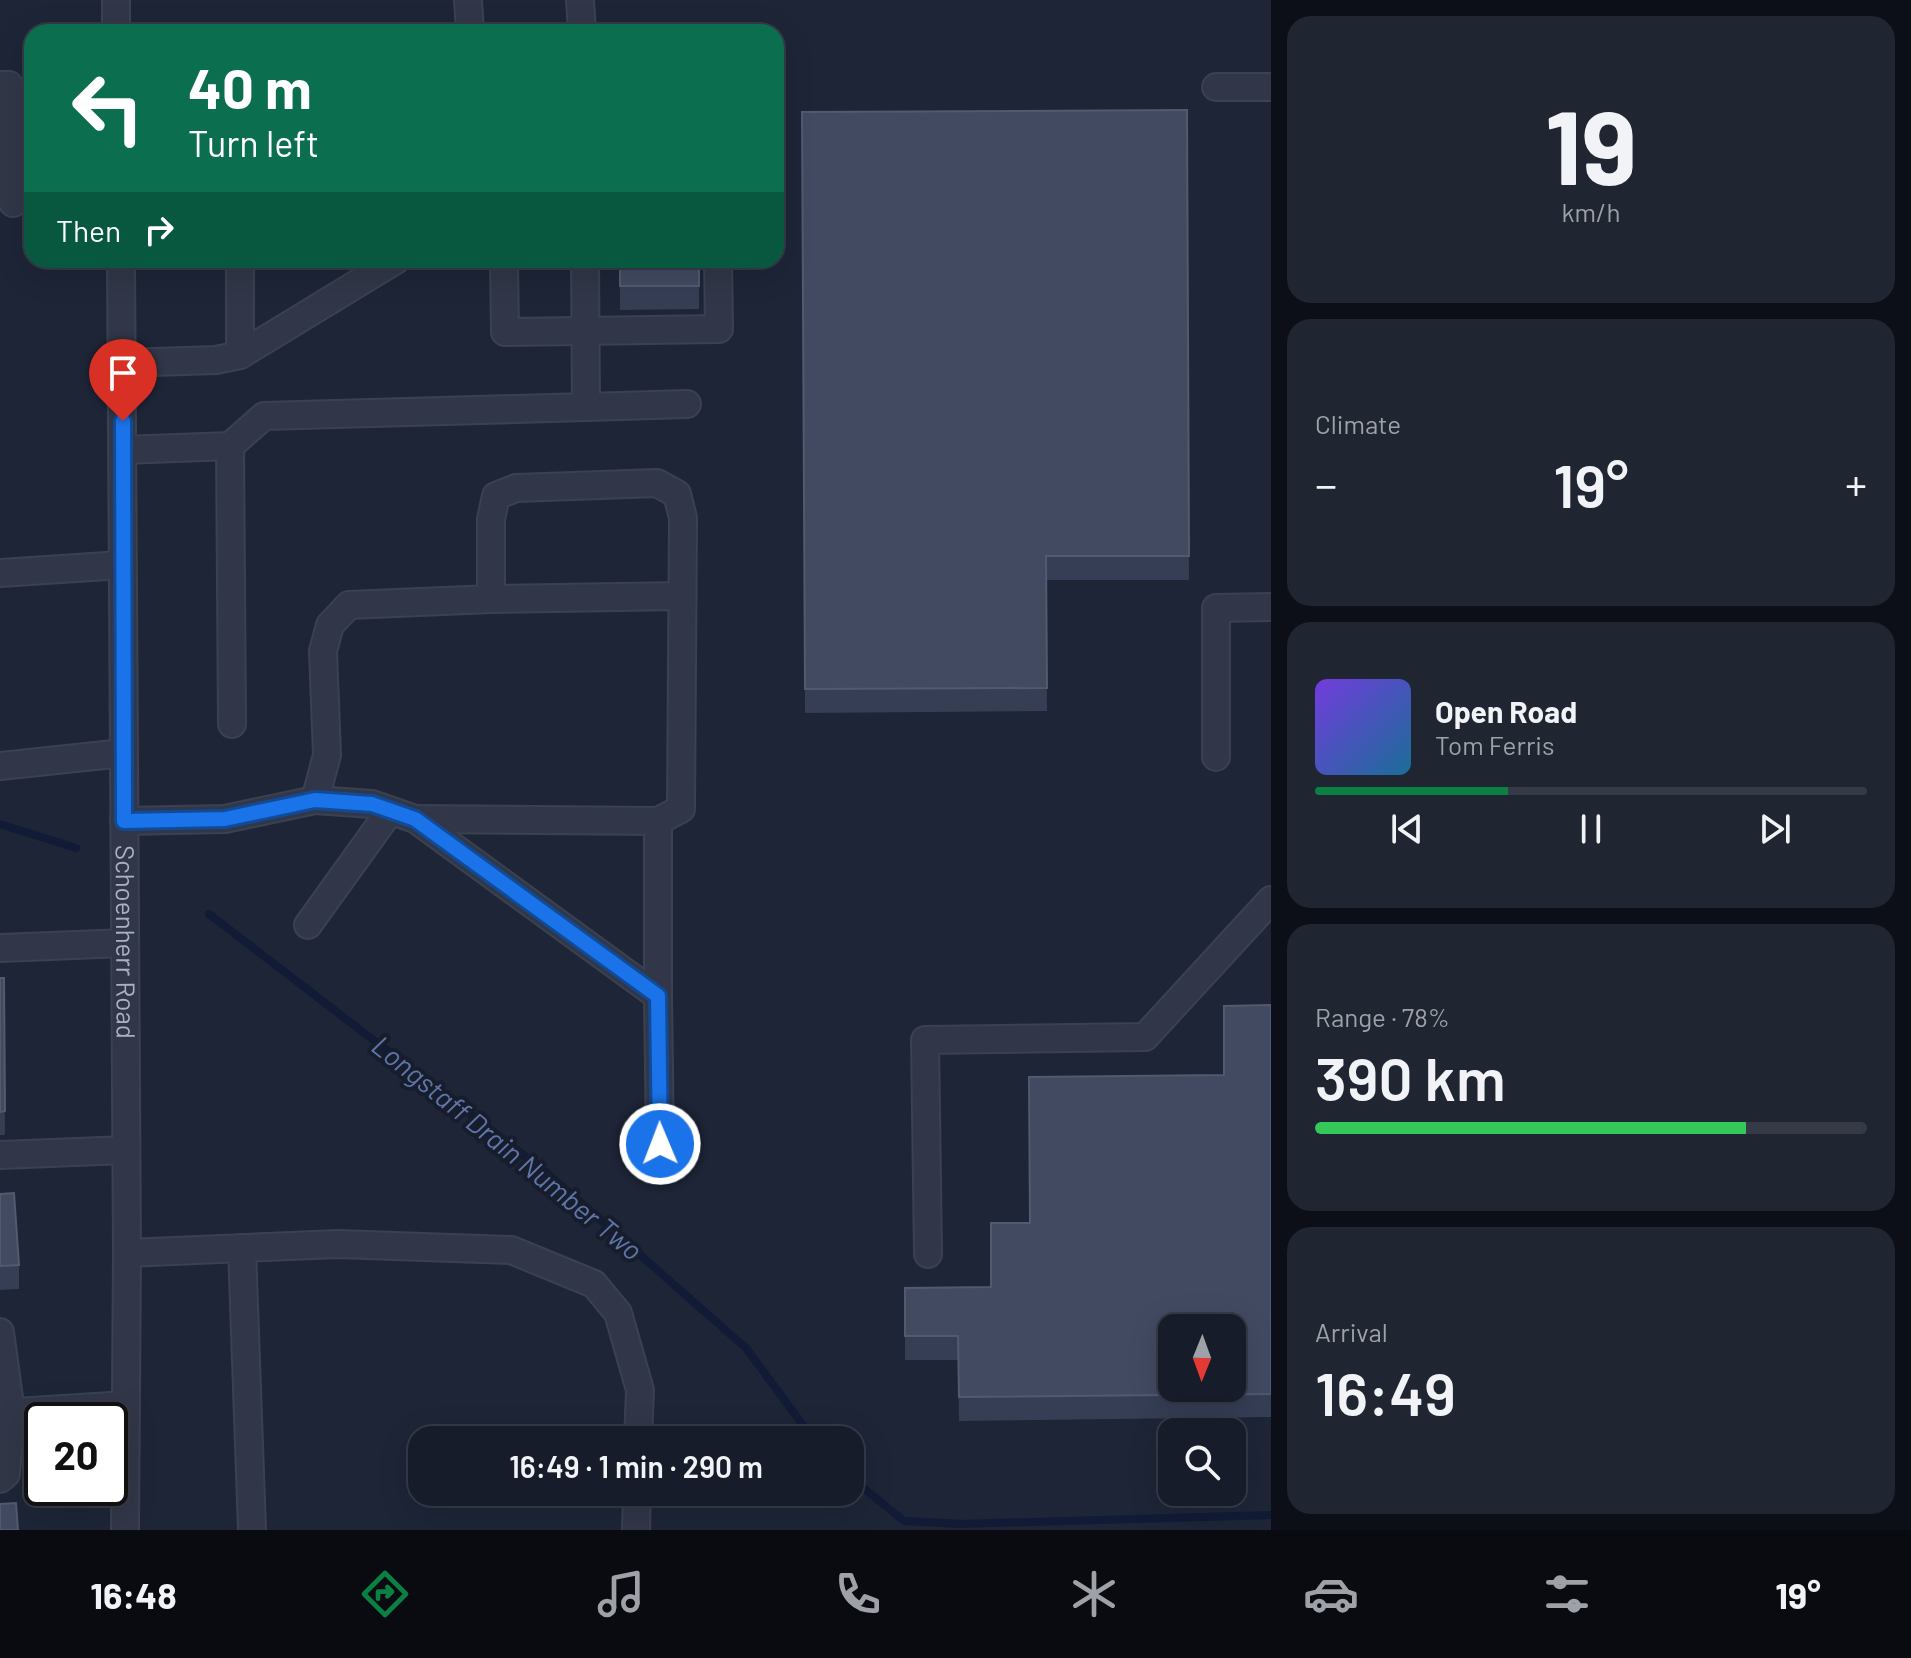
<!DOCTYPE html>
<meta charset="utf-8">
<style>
body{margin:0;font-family:Barlow,sans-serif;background:#1f2531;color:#f1f3f6;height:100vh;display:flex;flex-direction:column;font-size:30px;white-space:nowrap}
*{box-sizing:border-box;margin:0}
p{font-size:26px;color:#9ea1a8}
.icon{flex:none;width:44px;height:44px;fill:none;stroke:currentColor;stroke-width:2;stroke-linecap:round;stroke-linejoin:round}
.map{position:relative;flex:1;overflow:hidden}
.details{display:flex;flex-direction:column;gap:16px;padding:16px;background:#0c0f17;width:640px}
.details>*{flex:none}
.hud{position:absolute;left:24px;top:24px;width:760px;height:244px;border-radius:24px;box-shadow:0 8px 32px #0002,0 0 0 2px #353a46;background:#0b6e4f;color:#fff;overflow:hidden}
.needle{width:52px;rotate:181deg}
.controls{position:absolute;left:1158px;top:1314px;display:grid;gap:16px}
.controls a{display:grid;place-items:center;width:88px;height:88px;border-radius:16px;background:#161c29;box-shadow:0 8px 32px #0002,0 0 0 2px #353a46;font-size:40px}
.speed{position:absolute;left:24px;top:1402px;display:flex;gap:16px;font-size:40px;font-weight:700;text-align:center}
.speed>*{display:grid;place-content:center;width:104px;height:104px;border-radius:50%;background:#161c29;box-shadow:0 8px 32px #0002,0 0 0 2px #353a46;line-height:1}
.speed .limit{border:4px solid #111;border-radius:12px;background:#fff;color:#111}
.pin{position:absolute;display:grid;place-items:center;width:68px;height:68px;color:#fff;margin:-82px -34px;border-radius:50% 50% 50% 0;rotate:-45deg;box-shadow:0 0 8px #0007}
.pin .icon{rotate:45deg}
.me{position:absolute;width:88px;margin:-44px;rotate:359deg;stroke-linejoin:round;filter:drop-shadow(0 0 6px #0008)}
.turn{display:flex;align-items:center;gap:28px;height:168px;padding:0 32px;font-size:36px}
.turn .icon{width:104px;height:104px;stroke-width:2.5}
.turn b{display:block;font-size:56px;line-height:68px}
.then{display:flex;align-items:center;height:76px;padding:0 32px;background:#0003;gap:16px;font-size:30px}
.big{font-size:60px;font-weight:600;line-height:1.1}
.details .card{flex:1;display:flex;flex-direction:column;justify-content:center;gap:12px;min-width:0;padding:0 28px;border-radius:24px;background:#1f2531}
.details .dial{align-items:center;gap:0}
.dial b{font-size:104px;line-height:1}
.song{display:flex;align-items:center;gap:24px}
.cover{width:96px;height:96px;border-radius:12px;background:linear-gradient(135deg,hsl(260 70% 55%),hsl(200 70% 35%))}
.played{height:8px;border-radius:4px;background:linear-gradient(90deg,#0b8043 35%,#353a46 35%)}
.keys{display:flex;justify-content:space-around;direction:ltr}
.heat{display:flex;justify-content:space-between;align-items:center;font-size:44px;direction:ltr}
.charge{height:12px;border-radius:6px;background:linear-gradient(90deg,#34c759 78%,#353a46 0)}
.trip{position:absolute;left:408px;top:1426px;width:456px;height:80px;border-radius:24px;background:#161c29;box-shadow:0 8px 32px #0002,0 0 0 2px #353a46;font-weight:600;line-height:80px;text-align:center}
.tabs{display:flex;height:128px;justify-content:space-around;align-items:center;background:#090b10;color:#9ea1a8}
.tabs .icon{width:56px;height:56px}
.tabs .selected{color:#0b8043}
.tabs b{font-size:36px;color:#f1f3f6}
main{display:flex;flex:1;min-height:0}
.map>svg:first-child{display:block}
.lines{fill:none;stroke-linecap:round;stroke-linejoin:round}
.stream{stroke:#111b35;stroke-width:8}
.minor-casing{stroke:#3a4151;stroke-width:30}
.minor{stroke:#313748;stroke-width:26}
.wall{fill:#353e54}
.building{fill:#414a61;stroke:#525a70;stroke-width:2;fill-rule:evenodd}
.route-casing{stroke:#114b97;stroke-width:20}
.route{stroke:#1a73e8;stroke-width:14}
.labels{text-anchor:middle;stroke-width:8;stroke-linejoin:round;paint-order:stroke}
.street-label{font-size:26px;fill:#aab1c5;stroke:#171d2c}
.water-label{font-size:28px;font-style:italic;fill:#5f75a8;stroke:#171d2c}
</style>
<main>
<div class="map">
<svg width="1271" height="1530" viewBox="0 0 1271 1530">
<rect width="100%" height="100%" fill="#1d2537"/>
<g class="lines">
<!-- stream -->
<path class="stream" d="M0 824 76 848
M209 914 548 1174 746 1348 814 1440
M850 1477 904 1521 961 1524 1271 1515"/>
<!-- minor casing -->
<g class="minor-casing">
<g id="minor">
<path d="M116 0V32"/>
<path d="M468 0 470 32"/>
<path d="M580 0 582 32"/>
<path d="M0 85H9L13 203"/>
<path d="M1216 87H1271"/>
<path id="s1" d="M121 260 127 1253 125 1530"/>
<path d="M240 260V355"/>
<path d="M504 260 505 332 719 329 718 260"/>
<path d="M122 363 216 360 240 355 396 260"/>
<path d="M586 407 687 404"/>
<path d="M230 446 232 724"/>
<path d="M123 450 230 446 264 416 586 407 585 260"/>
<path d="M0 573 122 565"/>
<path d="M491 599 682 596"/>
<path d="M1216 757V608L1271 607"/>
<path d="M0 766 123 753"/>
<path d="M315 800 327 755 323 651 330 625 349 605 491 599V519L496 496 516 488 657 483 677 494 683 518 681 809 658 821"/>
<path d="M415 819 658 821V996"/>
<path d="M124 821 225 819 315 800 372 804 415 819 658 996 660 1144"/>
<path d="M308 925 390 811"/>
<path d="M0 948 125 943"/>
<path d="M0 1155 126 1150"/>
<path d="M242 1248 252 1530"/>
<path d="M127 1253 338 1244 511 1250 594 1284 618 1313 640 1390 638 1440"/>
<path d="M928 1254 925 1040 1145 1037 1271 900"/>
<path d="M0 1332 11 1412 6 1474 0 1479"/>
<path d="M0 1413 126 1405"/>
<path d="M636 1530 637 1492"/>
</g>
</g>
<!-- minor -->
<use href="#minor" class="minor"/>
</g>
<!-- wall -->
<path class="wall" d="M1187 110 1189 580H1046L1047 711 805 713 802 112Z
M620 260H699V309L620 310Z
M0 978H4L5 1135H0Z
M1271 1005V1417L959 1421 958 1360H905V1288L991 1287 1030 1223 1224 1075Z
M0 1194 19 1265V1289L0 1290Z"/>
<!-- building -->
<path class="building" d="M1187 110 1189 556H1046L1047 688 805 689 802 112Z
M620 260H699V286H620Z
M0 978H4L5 1111 0 1112Z
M1271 1005V1394L959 1397 958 1336H905V1288L991 1287V1223H1030L1029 1077 1224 1075V1006ZM1172 1328H1232V1388H1172Z
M14 1193 19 1265 0 1266V1194Z
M16 1503 18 1530H0V1504Z"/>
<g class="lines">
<!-- route casing -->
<g class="route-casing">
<path id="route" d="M123 421 124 821 225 819 315 800 372 804 415 819 658 996 660 1144"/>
</g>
<!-- route -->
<use href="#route" class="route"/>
</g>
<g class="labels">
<!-- street labels -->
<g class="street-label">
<text dy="9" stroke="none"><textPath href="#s1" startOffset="682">Schoenherr Road</textPath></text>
</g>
<!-- water labels -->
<g class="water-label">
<text transform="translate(507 1148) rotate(39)" y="10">Longstaff Drain Number Two</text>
</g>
</g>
</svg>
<div class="controls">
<a><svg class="needle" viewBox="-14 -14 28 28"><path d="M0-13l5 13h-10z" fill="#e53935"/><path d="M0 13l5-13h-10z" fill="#9ea1a8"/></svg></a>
<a><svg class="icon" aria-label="search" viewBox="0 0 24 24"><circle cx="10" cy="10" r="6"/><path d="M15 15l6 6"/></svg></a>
</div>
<div class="speed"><div class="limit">20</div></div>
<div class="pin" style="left:123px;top:421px;background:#d93025"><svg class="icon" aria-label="arrive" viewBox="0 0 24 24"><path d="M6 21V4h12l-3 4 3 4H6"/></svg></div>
<svg class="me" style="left:660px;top:1144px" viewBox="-20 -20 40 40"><circle r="17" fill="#1a73e8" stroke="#fff" stroke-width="3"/><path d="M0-11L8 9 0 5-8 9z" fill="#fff"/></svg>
<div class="trip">16:49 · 1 min · 290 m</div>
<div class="hud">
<div class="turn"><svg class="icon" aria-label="left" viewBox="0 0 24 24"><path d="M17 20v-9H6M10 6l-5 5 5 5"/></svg><div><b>40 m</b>Turn left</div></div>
<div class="then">Then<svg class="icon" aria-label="right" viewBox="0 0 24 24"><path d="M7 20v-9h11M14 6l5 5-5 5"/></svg></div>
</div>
</div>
<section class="details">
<div class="card dial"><b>19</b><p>km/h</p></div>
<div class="card"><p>Climate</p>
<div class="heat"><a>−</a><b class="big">19°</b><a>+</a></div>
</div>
<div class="card">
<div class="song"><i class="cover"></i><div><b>Open Road</b><p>Tom Ferris</p></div></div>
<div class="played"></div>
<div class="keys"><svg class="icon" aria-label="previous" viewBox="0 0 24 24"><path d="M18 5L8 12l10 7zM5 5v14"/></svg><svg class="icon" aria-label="pause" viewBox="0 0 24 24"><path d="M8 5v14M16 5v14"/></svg><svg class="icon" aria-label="next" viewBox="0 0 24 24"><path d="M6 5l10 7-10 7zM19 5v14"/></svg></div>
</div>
<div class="card"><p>Range · 78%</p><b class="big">390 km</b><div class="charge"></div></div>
<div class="card"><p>Arrival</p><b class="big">16:49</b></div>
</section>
</main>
<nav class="tabs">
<b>16:48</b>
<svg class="icon selected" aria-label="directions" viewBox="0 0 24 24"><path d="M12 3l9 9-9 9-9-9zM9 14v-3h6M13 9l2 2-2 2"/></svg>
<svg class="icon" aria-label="music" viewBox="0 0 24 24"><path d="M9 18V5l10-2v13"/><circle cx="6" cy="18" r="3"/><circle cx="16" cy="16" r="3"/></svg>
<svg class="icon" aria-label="phone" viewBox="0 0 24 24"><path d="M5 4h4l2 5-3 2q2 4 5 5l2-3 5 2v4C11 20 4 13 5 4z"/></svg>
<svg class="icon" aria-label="climate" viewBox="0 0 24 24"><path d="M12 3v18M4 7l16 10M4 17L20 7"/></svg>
<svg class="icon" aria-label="car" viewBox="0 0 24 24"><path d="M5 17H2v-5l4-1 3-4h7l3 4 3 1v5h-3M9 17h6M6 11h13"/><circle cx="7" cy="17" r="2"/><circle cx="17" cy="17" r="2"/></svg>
<svg class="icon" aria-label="filters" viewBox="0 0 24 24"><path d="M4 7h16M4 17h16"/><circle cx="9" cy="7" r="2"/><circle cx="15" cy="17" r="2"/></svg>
<b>19°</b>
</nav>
